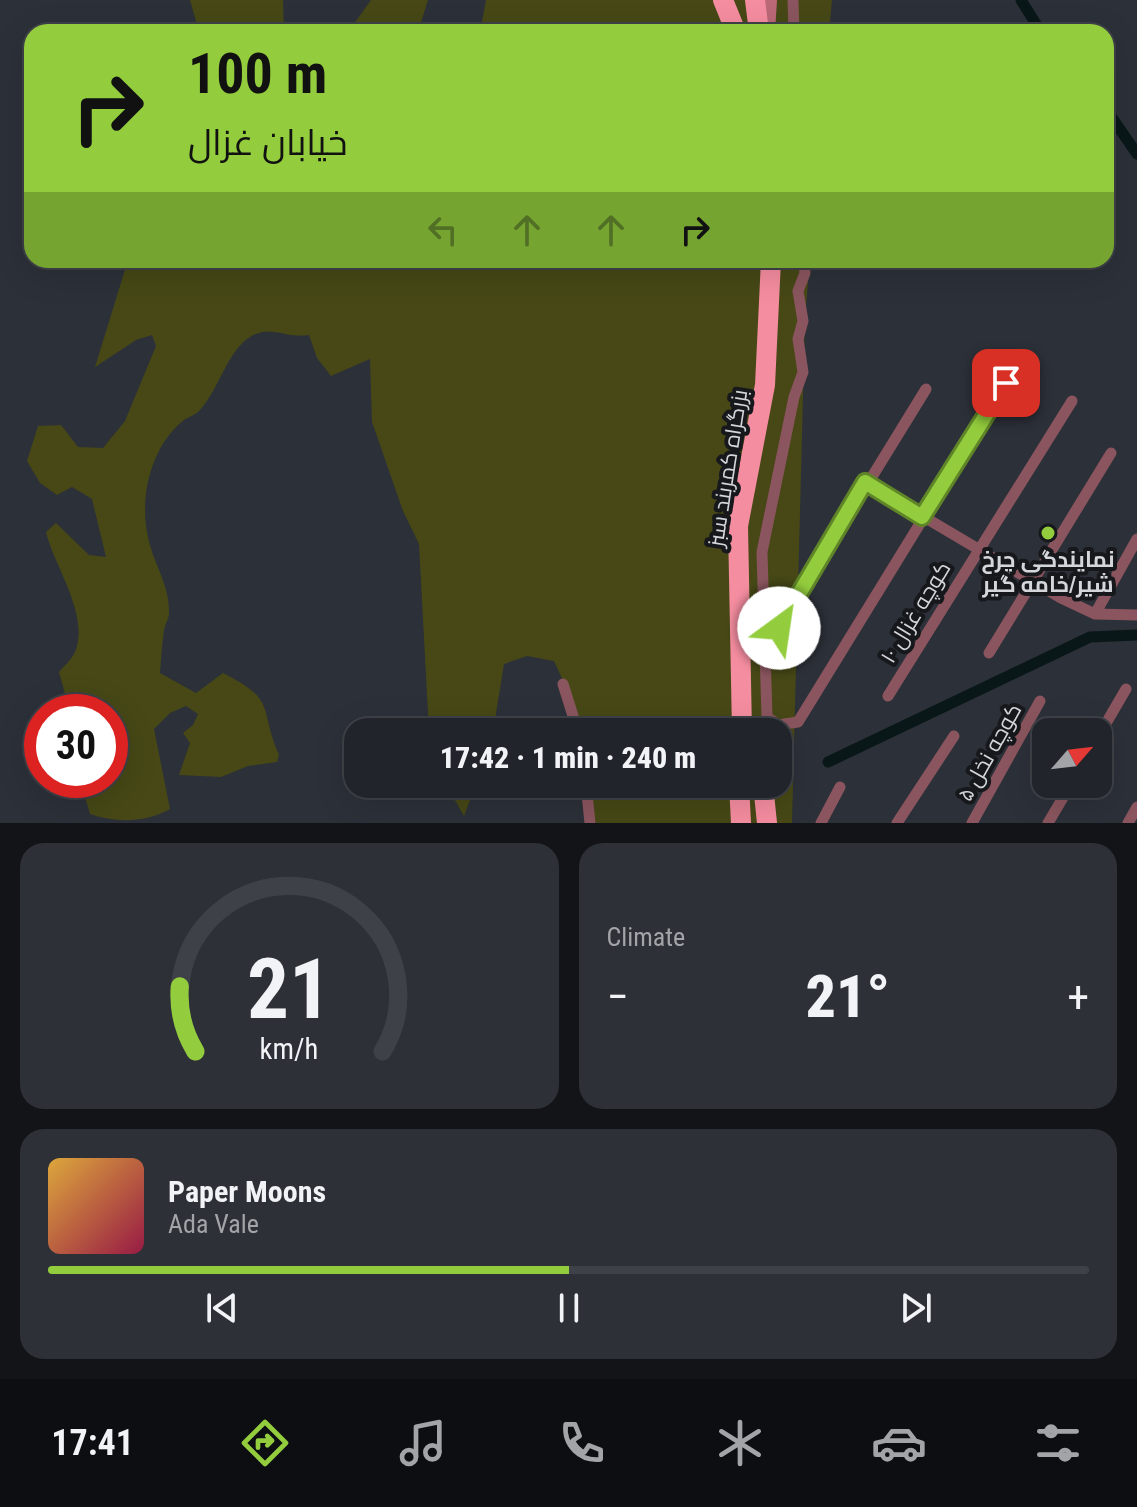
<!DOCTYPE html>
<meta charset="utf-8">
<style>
body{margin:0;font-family:"Roboto Condensed",Cairo,sans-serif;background:#2d3036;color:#f1f3f6;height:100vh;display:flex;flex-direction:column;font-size:30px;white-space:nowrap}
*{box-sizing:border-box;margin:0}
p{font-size:26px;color:#a2a4a8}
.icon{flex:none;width:44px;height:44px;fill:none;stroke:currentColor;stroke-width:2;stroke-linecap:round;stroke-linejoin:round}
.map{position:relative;height:823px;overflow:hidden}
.details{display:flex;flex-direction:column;gap:20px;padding:20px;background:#121417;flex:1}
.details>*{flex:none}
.banner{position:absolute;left:24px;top:24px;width:1090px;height:244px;border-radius:24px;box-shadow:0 8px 32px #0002,0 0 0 2px #3e4147;background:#93cd3d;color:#111;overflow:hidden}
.needle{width:52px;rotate:62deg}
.fabs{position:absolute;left:1032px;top:718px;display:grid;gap:16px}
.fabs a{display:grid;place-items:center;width:80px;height:80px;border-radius:16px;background:#21242a;box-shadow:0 8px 32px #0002,0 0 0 2px #3e4147;font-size:40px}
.speed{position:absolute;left:24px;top:694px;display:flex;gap:16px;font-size:40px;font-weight:700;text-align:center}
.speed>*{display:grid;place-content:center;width:104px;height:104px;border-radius:50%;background:#21242a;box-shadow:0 8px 32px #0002,0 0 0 2px #3e4147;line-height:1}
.speed .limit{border:12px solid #d22;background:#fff;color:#111}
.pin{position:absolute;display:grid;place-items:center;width:68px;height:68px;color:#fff;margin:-34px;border-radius:16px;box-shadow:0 4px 12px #0006}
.me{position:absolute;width:88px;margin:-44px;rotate:31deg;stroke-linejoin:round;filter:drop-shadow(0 0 6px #0008)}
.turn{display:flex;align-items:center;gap:28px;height:168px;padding:0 32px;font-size:36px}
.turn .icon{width:104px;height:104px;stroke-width:2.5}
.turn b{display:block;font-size:56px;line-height:68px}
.lanes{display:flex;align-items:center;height:76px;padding:0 32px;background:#0003;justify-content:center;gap:40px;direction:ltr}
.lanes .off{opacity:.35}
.big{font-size:60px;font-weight:800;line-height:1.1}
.details .tile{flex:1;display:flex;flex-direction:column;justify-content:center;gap:12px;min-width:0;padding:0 28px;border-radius:24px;background:#2d3036}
.details .dial{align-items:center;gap:0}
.dial svg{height:208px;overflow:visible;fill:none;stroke:#3e4147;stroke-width:7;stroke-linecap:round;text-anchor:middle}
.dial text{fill:#f1f3f6;stroke:none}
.song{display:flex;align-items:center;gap:24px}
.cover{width:96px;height:96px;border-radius:12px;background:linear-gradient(135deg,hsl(40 70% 55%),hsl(340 70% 35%))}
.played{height:8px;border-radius:4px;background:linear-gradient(90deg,#93cd3d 50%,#3e4147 50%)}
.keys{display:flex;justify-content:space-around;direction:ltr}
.heat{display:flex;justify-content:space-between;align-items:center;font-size:44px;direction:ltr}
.details .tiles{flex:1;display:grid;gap:20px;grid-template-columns:1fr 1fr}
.tile:last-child{grid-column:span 2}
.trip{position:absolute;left:344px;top:718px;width:448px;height:80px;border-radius:24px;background:#21242a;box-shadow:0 8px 32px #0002,0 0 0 2px #3e4147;font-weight:800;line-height:80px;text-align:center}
.menu{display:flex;height:128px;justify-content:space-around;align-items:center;background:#0d0e11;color:#a2a4a8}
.menu .icon{width:56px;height:56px}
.menu .on{color:#93cd3d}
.menu b{font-size:36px;color:#f1f3f6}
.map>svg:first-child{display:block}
.green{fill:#474816}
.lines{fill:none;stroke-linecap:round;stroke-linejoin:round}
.canal{stroke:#091718;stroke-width:11}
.street{stroke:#8a555e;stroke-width:11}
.secondary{stroke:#bb6877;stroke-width:16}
.highway{stroke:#f58da0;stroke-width:20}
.route-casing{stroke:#608528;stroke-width:20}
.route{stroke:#93cd3d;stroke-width:14}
.poi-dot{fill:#93cd3d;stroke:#16181c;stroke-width:3}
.labels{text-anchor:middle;stroke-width:8;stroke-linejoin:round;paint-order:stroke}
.street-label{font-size:22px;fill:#d3d6db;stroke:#16181c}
.poi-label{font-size:22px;font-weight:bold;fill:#d3d6db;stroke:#16181c}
</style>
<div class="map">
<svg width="1137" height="823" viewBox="0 0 1137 823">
<rect width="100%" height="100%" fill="#2c3038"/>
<!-- green -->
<path class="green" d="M190 0H283L284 32H199Z
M371 0H428L418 32H348Z
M486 0H832L829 32H480Z
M128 260H145L148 264 152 260H810L805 318 792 823H596L588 816 589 784H778V732H582L576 709 554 661 527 656 504 664 493 732H429L419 544 403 511 372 422 370 359 331 376 317 358 309 335C288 338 277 329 262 332 229 339 221 389 199 411 195 415 188 417 184 420 151 446 139 497 148 537 153 563 170 585 169 613 169 619 165 624 164 630 162 644 161 659 160 673L196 693 223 673C278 701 258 706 279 755L277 762 248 766 221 777 179 775 190 743 183 733 193 725 198 714 186 706 170 713 154 729 170 809C145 823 116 823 90 814L80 780H110V712H70L59 672C64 666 72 659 75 652 90 615 54 566 46 532L56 523 89 555 106 557 92 499 72 487 57 495 40 483 27 461 38 426 61 425 78 447 103 448 125 421 156 346 152 335 136 340 95 367Z
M446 784H476L464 816Z"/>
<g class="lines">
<!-- canal -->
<path class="canal" d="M1021 0 1041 32
M1108 112 1137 154
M828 762 1090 637 1137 635"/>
<!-- street -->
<path class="street" d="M793 0 794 32
M803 260 805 273 798 291 803 321 798 339 803 372 794 397 762 552 767 717 778 725 798 722 1023 356
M865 482 1061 598 1095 614 1137 615
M1095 614 1137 539
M779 628 926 389
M989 653 1111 453
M563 684 578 732
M888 696 1072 401
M1098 737 1126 689
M586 784 590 823
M821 823 840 787
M897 823 954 736
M972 823 1040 701
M1048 823 1071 784
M1128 823 1137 807"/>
<!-- secondary -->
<path class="secondary" d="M767 32 769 0"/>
<!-- highway -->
<path class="highway" d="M723 0 736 32
M755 0 759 32
M742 732 738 526 765 385 771 260
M739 784 741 823
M763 784 767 823"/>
</g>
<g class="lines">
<!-- route casing -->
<g class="route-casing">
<path id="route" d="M779 628 865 482 922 517 1006 383"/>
</g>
<!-- route -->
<use href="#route" class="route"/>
</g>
<!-- markers -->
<circle class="poi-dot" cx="1048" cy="533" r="8"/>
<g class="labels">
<!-- street labels -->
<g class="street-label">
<text transform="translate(727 468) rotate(-81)" y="8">بزرگراه کمربند سبز</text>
<text transform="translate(915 612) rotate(-59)" y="8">کوچه غزال ۱۰</text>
<text transform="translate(989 752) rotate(-61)" y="8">کوچه نخل ۵</text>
</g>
<!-- poi labels -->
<g class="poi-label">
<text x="1048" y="567">نمایندگی چرخ<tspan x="1048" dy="25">شیر/خامه گیر</tspan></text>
</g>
</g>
</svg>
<div class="fabs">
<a><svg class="needle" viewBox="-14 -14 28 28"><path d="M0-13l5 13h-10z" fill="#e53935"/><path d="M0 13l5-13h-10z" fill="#a2a4a8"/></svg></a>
</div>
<div class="speed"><div class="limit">30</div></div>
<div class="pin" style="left:1006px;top:383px;background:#d93025"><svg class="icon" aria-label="arrive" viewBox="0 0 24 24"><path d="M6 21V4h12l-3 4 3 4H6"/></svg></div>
<svg class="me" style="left:779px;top:628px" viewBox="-20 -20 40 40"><circle r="19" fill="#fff"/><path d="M0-13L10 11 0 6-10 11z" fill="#93cd3d"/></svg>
<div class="trip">17:42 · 1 min · 240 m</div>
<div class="banner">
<div class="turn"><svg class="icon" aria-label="right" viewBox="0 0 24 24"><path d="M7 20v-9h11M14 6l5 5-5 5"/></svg><div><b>100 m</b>خیابان غزال</div></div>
<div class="lanes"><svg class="icon off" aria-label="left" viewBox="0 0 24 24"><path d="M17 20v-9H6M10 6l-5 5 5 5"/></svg><svg class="icon off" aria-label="ahead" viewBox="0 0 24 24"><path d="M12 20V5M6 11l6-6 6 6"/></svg><svg class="icon off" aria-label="ahead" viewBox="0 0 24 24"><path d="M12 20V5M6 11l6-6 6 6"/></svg><svg class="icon" aria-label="right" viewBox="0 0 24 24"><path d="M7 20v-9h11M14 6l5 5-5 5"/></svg></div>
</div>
</div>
<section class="details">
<div class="tiles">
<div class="tile dial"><svg viewBox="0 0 100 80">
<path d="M14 69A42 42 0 1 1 86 69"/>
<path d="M14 69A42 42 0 0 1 8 44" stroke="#93cd3d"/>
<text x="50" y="56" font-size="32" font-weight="700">21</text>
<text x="50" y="72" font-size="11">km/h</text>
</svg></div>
<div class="tile"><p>Climate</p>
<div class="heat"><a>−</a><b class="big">21°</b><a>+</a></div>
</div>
<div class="tile">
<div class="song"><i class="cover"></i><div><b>Paper Moons</b><p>Ada Vale</p></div></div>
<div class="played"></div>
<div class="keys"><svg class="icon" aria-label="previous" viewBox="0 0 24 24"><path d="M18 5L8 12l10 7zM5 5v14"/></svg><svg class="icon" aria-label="pause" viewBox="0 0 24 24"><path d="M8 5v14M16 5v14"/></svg><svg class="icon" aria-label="next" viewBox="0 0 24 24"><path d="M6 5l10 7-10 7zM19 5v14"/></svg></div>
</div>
</div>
</section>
<nav class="menu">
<b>17:41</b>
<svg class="icon on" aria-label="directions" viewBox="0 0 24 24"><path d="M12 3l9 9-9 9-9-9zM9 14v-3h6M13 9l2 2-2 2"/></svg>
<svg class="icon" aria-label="music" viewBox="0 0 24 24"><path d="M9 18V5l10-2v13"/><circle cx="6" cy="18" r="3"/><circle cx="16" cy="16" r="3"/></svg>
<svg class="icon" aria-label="phone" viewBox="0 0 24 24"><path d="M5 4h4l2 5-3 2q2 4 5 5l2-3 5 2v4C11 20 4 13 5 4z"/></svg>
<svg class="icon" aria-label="climate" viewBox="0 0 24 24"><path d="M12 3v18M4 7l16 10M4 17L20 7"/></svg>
<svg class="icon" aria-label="car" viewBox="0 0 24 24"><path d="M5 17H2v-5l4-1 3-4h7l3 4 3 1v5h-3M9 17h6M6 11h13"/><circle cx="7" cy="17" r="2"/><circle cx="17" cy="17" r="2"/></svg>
<svg class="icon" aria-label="filters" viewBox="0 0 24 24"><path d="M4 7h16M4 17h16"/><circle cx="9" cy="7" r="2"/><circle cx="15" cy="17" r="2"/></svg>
</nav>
